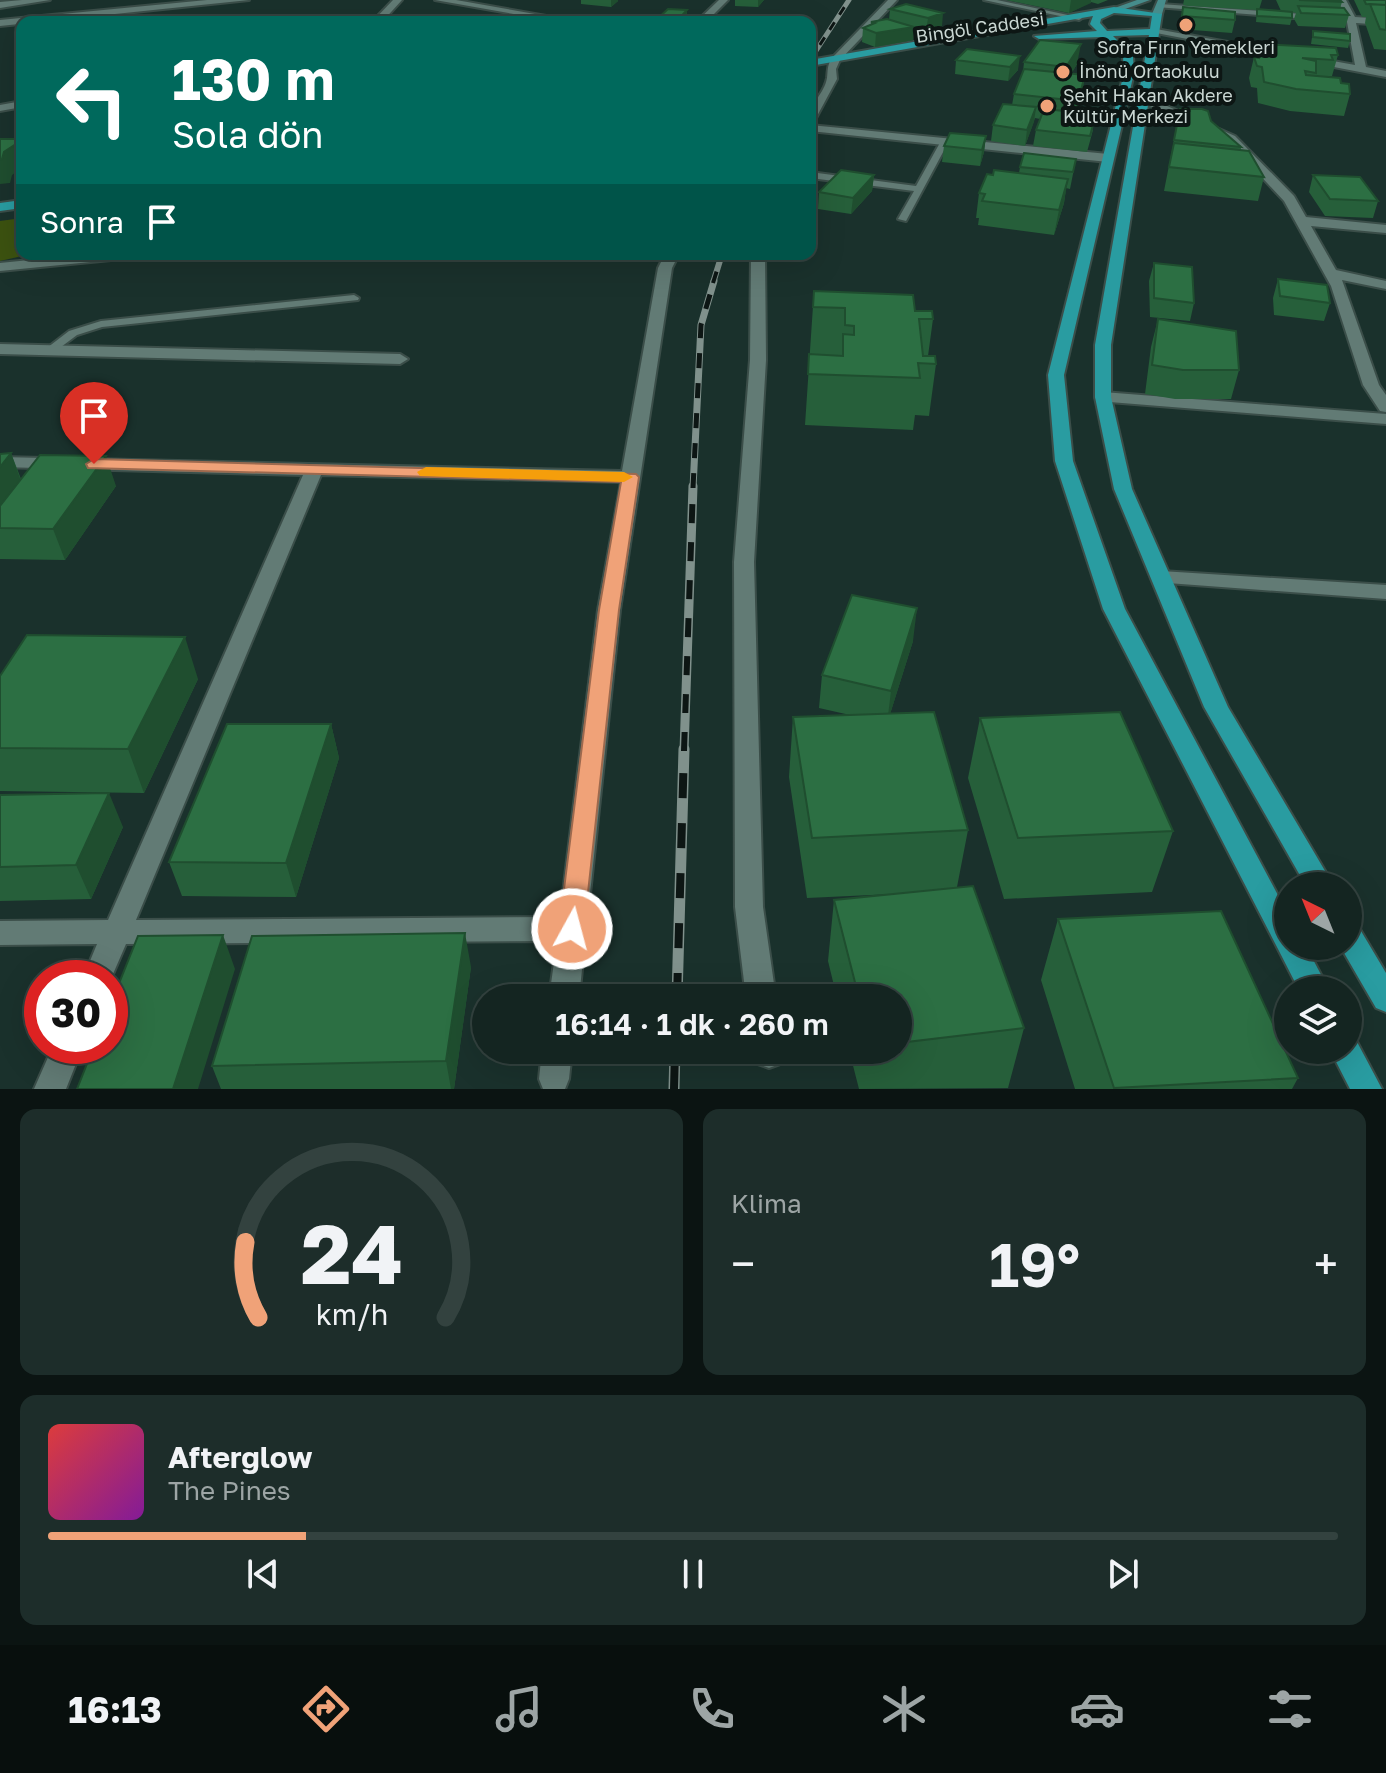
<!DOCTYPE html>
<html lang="tr">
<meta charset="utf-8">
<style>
body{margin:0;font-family:"Golos Text",sans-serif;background:#1d2d2a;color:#f1f3f6;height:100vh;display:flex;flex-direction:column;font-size:30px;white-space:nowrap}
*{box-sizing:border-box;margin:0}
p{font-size:26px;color:#9da5a5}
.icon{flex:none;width:44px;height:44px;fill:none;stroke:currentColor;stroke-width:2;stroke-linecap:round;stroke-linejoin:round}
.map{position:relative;height:1089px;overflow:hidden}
.details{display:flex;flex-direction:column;gap:20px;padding:20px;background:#0b1412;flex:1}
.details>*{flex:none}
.top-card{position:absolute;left:16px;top:16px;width:800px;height:244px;border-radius:16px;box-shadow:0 8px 32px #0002,0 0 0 2px #33423f;background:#00695c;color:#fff;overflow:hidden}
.needle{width:52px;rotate:317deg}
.fabs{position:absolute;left:1274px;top:872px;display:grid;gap:16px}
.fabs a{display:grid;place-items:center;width:88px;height:88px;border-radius:50%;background:#142521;box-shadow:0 8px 32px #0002,0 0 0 2px #33423f;font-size:40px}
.speed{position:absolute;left:24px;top:960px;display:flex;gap:16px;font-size:40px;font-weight:700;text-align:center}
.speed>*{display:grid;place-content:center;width:104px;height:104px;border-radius:50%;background:#142521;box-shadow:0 8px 32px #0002,0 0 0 2px #33423f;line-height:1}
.speed .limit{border:12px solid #d22;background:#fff;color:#111}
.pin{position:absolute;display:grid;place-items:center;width:68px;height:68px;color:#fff;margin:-82px -34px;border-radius:50% 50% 50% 0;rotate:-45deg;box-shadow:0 0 8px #0007}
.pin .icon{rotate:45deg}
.me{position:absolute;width:88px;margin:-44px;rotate:7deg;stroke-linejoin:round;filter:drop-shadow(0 0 6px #0008)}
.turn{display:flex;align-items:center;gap:28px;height:168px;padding:0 24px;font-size:36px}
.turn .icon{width:104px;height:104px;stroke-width:2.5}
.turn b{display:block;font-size:56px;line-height:68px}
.then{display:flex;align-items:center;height:76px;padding:0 24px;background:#0003;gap:16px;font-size:30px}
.big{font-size:60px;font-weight:600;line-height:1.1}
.details .card{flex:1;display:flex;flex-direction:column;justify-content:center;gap:12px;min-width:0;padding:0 28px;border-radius:16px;background:#1d2d2a}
.details .dial{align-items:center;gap:0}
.dial svg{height:208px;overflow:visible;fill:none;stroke:#33423f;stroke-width:7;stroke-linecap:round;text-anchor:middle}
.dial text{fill:#f1f3f6;stroke:none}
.song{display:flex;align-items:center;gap:24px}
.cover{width:96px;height:96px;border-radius:12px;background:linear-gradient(135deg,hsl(0 70% 55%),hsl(290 70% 35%))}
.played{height:8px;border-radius:4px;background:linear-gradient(90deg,#f0a278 20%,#33423f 20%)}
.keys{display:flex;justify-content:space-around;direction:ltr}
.heat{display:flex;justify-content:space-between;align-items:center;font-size:44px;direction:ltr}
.details .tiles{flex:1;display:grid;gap:20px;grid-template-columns:1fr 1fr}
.card:last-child{grid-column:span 2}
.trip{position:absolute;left:472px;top:984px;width:440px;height:80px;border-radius:40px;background:#142521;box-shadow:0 8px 32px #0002,0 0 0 2px #33423f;font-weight:600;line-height:80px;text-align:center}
.tabs{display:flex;height:128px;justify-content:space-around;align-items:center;background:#080f0d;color:#9da5a5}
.tabs .icon{width:56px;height:56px}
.tabs .active{color:#f0a278}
.tabs b{font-size:36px;color:#f1f3f6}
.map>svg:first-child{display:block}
.green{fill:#3c5210}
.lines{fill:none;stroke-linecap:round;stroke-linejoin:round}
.service-casing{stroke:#3b4e49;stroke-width:4}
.minor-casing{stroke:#3b4e49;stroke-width:4}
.tertiary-casing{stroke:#3b4e49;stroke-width:4}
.secondary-casing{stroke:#3b4e49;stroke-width:4}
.primary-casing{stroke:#3b4e49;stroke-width:4}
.service{fill:#627b75;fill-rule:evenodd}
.minor{fill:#627b75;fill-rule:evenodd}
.tertiary{fill:#627b75;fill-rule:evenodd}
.secondary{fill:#468c8b;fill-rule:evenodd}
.primary{fill:#299ca1;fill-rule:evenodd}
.rail-far4-casing{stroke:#80918c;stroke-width:5}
.rail-far3-casing{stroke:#80918c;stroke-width:6}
.rail-far2-casing{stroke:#80918c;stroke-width:7}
.rail-far1-casing{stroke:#80918c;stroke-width:9}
.rail-casing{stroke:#80918c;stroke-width:11}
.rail-far4{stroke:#0d1614;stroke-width:3;stroke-dasharray:9;stroke-linecap:butt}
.rail-far3{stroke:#0d1614;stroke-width:4;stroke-dasharray:12;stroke-linecap:butt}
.rail-far2{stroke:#0d1614;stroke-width:5;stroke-dasharray:15;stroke-linecap:butt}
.rail-far1{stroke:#0d1614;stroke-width:6;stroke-dasharray:19;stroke-linecap:butt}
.rail{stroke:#0d1614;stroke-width:8;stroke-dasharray:25;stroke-linecap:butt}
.wall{fill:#265f3a}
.shaded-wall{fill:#1f4e2f}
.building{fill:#2c6f43;stroke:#1f4e2f;stroke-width:2}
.route{fill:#f0a278;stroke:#9c694e;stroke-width:2}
.slow{fill:#f59e0b}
.poi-dot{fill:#f0a278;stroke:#0d1614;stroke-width:3}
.labels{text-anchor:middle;stroke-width:8;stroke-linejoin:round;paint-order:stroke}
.far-street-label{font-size:18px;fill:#cad7d3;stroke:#0d1614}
.far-poi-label{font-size:18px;fill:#cad7d3;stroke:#0d1614;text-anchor:start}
</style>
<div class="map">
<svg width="1386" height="1089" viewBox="0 0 1386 1089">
<rect width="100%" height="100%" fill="#1a312c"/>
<!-- green -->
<path class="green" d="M22 218V254H31L0 261V221Z"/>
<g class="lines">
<!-- service casing -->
<g class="service-casing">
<path id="service" d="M984 0H997L1082 18 1079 20Z
M942 139 949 141 906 221 898 219 914 191 810 178V172L916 186Z
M354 295 359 298 358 300 102 327 77 335 53 353H45L43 351 69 331 101 321Z"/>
</g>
<!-- minor casing -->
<g class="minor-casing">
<path id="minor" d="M22 0H50L0 8V2Z
M207 0H249L0 26V20Z
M393 0H402L382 22H372Z
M435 0H456L569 20 559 22Z
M888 0H897L840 60 836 69 837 79 816 118 810 121C810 101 824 95 827 78 828 70 827 67 831 59Z
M1338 0H1346L1355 17 1386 19V25L1356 23 1366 67 1386 71V77L1151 32 1156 29 1355 65 1347 22 1156 7 1160 4 1345 17Z
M169 18 173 22H162Z
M1141 98H1149L1235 136 1294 196 1306 217 1386 225V233L1311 226 1336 270 1386 281V289L1342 280 1379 385 1386 395V412L1380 411 1363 385 1331 286 1284 201 1227 140 1141 102Z
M22 101V107L0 111V105Z
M810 125 1108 154 1114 158 1108 162 810 131Z
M88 254H138L131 258 0 271V263Z
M665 254H679L672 268 620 610 579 998H549L557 941 126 944 110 981V978H83L97 944 0 945V921L108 920 303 475 0 467V457L622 471 658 268ZM321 475 621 482 598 610 560 917 136 920Z
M751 254H765L766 360 754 562 763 907 776 998H746L735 907 734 562 750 360Z
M0 344 400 354 408 359 400 364 0 354Z
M1103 392 1386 414V424L1097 401 1095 397Z
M1161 571 1386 585V599L1154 582 1151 577Z
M53 1046H83L66 1089H34Z
M542 1050H572L569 1079 565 1089H543L539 1079Z
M753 1050H783L780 1064 769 1068 758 1064Z"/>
</g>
<!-- tertiary casing -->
<g class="tertiary-casing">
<path id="tertiary" d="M719 0H728L706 22H696Z"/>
</g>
<!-- secondary casing -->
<g class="secondary-casing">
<path id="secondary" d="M1137 0H1150L1114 13 1109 10Z
M1158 0H1166L1162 14 1157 17 1152 14Z"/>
</g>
<!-- primary casing -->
<g class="primary-casing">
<path id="primary" d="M1114 7 1162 14 1111 345V397L1132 489 1228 707 1334 886H1306L1204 707 1114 489 1095 397V345L1149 35 1113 36 1133 56 1134 73 1064 375 1073 461 1125 609 1288 914V946H1306L1329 990H1299L1278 949 1103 609 1055 461 1048 375 1124 73 1123 57 1103 37 1039 39 1034 36 1097 31 1090 24 1093 16 810 66V60ZM1114 13 1152 16 1150 29 1107 31 1100 23 1101 19Z
M22 200V208L0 211V203Z
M1348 922 1358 926 1386 973V1012L1376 1008 1340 946H1348Z
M1348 1037 1356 1040 1382 1089H1350L1330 1050H1348Z"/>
</g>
<!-- service -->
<use href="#service" class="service"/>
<!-- minor -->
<use href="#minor" class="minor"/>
<!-- tertiary -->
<use href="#tertiary" class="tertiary"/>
<!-- secondary -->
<use href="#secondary" class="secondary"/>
<!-- primary -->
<use href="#primary" class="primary"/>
<!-- rail-far4 casing -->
<g class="rail-far4-casing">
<path id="rail-far4" d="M810 60 849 0"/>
</g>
<!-- rail-far3 casing -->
<g class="rail-far3-casing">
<path id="rail-far3" d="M713 283 722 254"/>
</g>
<!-- rail-far2 casing -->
<g class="rail-far2-casing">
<path id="rail-far2" d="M693 488 701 325 714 281"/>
</g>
<!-- rail-far1 casing -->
<g class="rail-far1-casing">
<path id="rail-far1" d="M684 751 693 486"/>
</g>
<!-- rail casing -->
<g class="rail-casing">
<path id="rail" d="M677 998 684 749
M674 1089 675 1050"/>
</g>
<!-- rail-far4 -->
<use href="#rail-far4" class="rail-far4"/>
<!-- rail-far3 -->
<use href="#rail-far3" class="rail-far3"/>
<!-- rail-far2 -->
<use href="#rail-far2" class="rail-far2"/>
<!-- rail-far1 -->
<use href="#rail-far1" class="rail-far1"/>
<!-- rail -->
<use href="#rail" class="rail"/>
</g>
<!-- wall -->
<path class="wall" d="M581 0H618V1L611 7 581 4Z
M735 0H764L758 7 735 6Z
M1006 0H1108L1098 4 1091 2 1069 13Z
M1184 0H1262L1259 10 1281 11 1276 0H1340L1342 2 1340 8 1349 15 1345 28 1298 26 1294 19 1296 13 1292 12V18L1290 25 1256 22 1257 10 1189 6 1183 5Z
M1354 0H1386V50L1374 49 1365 23 1366 17H1362Z
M906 4 942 26 926 31 914 28 913 40 875 47 862 42 863 28 871 25V22L889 20 890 9Z
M1183 7 1235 20 1232 33 1179 29Z
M1313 31 1350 41 1348 48 1311 44Z
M1260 44 1338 55 1332 76H1328V77L1341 83 1350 94 1344 116 1290 111 1258 103 1257 88 1251 87 1249 78 1254 57 1256 58Z
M967 49 1018 70 1008 81 955 74 956 60Z
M1024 62 1077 64 1071 74 1082 96 1077 112 1093 130 1087 152 1033 146 1036 130 1040 119 1035 118 1025 146 991 141 993 125 1012 105 1014 94 1023 72Z
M1180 109 1211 121 1241 147V150L1264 177 1258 201 1164 191Z
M986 136 984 152 980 166 942 162 944 146Z
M1076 159 1070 189 1066 188 1064 203 1054 235 978 225 979 218H976L979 193 993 175 1019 173 1020 167Z
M874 175 872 191 851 214 818 209 819 192Z
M1313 175 1378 201 1373 218 1325 216 1309 192Z
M1154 263 1194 303 1190 321 1150 317 1149 281Z
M1278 279 1330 303 1324 321 1274 315 1273 298Z
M814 291 915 311 933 319 928 356 936 364 929 416 915 415 913 430 805 425Z
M1158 319 1239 370 1231 399H1175L1145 394 1151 347Z
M11 453 21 479 116 486 65 560 0 559V454Z
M913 641 890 714 968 830 957 887 1024 1028 1008 1088 859 1089 849 1050H898V998H837L828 961 834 900 893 894 807 898 789 777 793 717 850 715 819 708 822 675Z
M0 676 198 679 144 793 0 791Z
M980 718 1173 831 1152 892 1004 899 968 778Z
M331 724 339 758 296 897 182 896 169 862Z
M0 795 123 827 91 899 0 901Z
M1058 919 1298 1078 1292 1089H1075L1041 980Z
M471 967 454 1089H221L212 1066Z"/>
<!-- shaded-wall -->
<path class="shaded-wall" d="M611 0H618V1L611 7Z
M758 0H764L758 7Z
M1071 0H1091V3L1069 13Z
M687 10V22H676Z
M943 13 942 26 926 31 928 18Z
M914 27 913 40 875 47 876 33Z
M1081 44 1077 64 1063 88 1066 67Z
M1020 56 1018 70 1008 81 1010 67Z
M1085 75 1082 96 1074 123 1078 101Z
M1036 107 1034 122 1025 146 1027 130Z
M986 136 984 152 980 166 982 150Z
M22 140V168L12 175 10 183 0 184V160L4 152Z
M874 175 872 191 851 214 853 198Z
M1068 179 1064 203 1054 235 1059 210Z
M11 453 22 484 0 513V467Z
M106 456 116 486 65 560 53 529Z
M917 608 913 641 887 724 891 691Z
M185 637 198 679 144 793 128 749Z
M331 724 339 758 296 897 286 863Z
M109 793 123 827 91 899 76 865Z
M465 933 471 967 454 1089H451L446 1061Z
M223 935 235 969 198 1089H173Z"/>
<!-- building -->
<path class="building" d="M1299 0H1340L1342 2Z
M1364 0H1386V5L1366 4Z
M906 4 943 13 928 18 890 9Z
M1370 4 1386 5V30L1380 29Z
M1298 6 1344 8 1349 15 1301 13Z
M1183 7 1235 12V20L1182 16Z
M668 9 687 10 676 22 656 20Z
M1257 9 1292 12V18L1257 16Z
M887 19 914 27 876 33 863 28 875 23 871 22Z
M1313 31 1350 34V41L1313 37Z
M1040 40 1081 44 1066 67 1024 62Z
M1260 44 1336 48 1338 55H1331L1333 60 1302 58 1316 61V73L1305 71 1306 75 1340 78 1341 83 1349 84 1350 94 1296 89 1264 82 1262 67 1257 66 1254 57 1259 58Z
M967 49 1020 56 1010 67 956 60Z
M1024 69 1085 75 1078 101 1014 94Z
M1003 104 1036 107 1027 130 993 125Z
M1044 109 1096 114 1090 136 1036 130Z
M1180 109H1202L1208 111 1211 121 1241 147 1174 140Z
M950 133 986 136 982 150 944 146Z
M0 139H22V140L4 152 2 159 0 160Z
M1174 143 1249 151 1264 177 1169 167Z
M1024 153 1076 159 1073 172 1020 167Z
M841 170 874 175 853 198 819 192Z
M994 170 1068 179 1059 210 982 201 985 194 979 193 987 174 993 175Z
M1313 175 1360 177 1378 201 1330 199Z
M1154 263 1192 267 1194 303 1154 298Z
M1278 279 1327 285 1330 303 1280 296Z
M814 291 913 295 915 311H932L933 319H919L923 356H935L936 364 918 363 920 378 808 374 809 354 843 356V334L854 335V326L845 325V308L813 307Z
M1158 319 1236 331 1239 370H1183L1152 365Z
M11 453 0 467V454Z
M40 455 106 456 53 529 0 528V506Z
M852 595 917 608 891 691 822 675Z
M27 635 185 637 128 749 0 748V676Z
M934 712 968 830 812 838 793 717Z
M1120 712 1173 831 1018 838 980 718Z
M227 724H331L286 863 169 862Z
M109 793 76 865 0 867V795Z
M973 886 1024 1028 898 1043V998H859L834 900Z
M1221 911 1298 1078 1114 1088 1058 919Z
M465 933 446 1061 212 1066 252 936Z
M223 935 173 1089H77L94 1046H110V1006L138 936Z"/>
<!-- route -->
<path class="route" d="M94 459 636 474 639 477 619 610 584 929 581 937 572 940 563 937 559 929 599 610 621 482 88 468 86 464Z"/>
<!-- slow -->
<path class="slow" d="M426 467 624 472 633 477 624 482 420 476 417 472Z"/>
<!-- markers -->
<g class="poi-dot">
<circle cx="1186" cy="25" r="8"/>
<circle cx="1063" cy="72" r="8"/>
<circle cx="1047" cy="106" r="8"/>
</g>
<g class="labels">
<!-- far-street labels -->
<g class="far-street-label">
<text transform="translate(980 28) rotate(-8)" y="6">Bingöl Caddesi</text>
</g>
<!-- far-poi labels -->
<g class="far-poi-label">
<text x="1186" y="54" text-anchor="middle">Sofra Fırın Yemekleri</text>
<text x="1079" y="78">İnönü Ortaokulu</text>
<text x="1063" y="102">Şehit Hakan Akdere<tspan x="1063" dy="21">Kültür Merkezi</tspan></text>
</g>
</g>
</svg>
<div class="fabs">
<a><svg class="needle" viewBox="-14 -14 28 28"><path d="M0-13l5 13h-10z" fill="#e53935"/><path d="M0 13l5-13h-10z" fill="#9da5a5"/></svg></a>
<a><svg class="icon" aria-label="layers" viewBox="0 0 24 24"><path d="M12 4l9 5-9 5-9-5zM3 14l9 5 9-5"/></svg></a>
</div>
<div class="speed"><div class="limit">30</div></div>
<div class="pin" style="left:94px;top:464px;background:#d93025"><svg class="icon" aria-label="arrive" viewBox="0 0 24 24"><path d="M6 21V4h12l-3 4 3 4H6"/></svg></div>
<svg class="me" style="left:572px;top:929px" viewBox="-20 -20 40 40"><circle r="17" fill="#f0a278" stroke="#fff" stroke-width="3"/><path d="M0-11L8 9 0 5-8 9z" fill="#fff"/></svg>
<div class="trip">16:14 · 1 dk · 260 m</div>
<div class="top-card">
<div class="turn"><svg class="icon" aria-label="left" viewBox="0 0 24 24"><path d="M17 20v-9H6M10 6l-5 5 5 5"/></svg><div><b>130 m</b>Sola dön</div></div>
<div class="then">Sonra<svg class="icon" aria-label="arrive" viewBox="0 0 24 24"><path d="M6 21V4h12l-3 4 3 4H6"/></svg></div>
</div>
</div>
<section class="details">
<div class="tiles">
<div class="card dial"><svg viewBox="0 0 100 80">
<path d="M14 69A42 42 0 1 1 86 69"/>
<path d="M14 69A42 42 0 0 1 9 40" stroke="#f0a278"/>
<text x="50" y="56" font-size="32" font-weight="700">24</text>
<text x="50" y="72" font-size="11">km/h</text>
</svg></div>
<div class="card"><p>Klima</p>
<div class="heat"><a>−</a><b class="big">19°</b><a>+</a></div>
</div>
<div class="card">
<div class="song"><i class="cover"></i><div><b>Afterglow</b><p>The Pines</p></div></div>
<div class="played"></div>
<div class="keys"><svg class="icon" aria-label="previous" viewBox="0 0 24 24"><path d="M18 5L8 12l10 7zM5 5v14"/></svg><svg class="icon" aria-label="pause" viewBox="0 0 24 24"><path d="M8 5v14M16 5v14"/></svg><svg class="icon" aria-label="next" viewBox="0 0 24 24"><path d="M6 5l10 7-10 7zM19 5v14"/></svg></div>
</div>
</div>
</section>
<nav class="tabs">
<b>16:13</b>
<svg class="icon active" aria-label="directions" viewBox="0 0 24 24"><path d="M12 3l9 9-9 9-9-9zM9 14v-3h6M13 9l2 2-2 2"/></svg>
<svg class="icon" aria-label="music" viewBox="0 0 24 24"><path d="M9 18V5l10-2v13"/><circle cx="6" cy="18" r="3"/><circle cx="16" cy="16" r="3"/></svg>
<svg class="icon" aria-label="phone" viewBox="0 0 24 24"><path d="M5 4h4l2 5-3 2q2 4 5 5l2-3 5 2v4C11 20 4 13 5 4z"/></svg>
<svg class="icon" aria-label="climate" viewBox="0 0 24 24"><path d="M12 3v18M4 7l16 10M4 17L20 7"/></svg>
<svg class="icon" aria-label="car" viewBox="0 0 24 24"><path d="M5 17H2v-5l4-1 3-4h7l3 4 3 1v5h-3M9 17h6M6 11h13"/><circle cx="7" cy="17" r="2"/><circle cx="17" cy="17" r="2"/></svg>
<svg class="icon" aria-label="filters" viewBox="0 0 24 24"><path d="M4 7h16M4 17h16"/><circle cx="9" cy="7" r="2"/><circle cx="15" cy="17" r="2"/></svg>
</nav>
